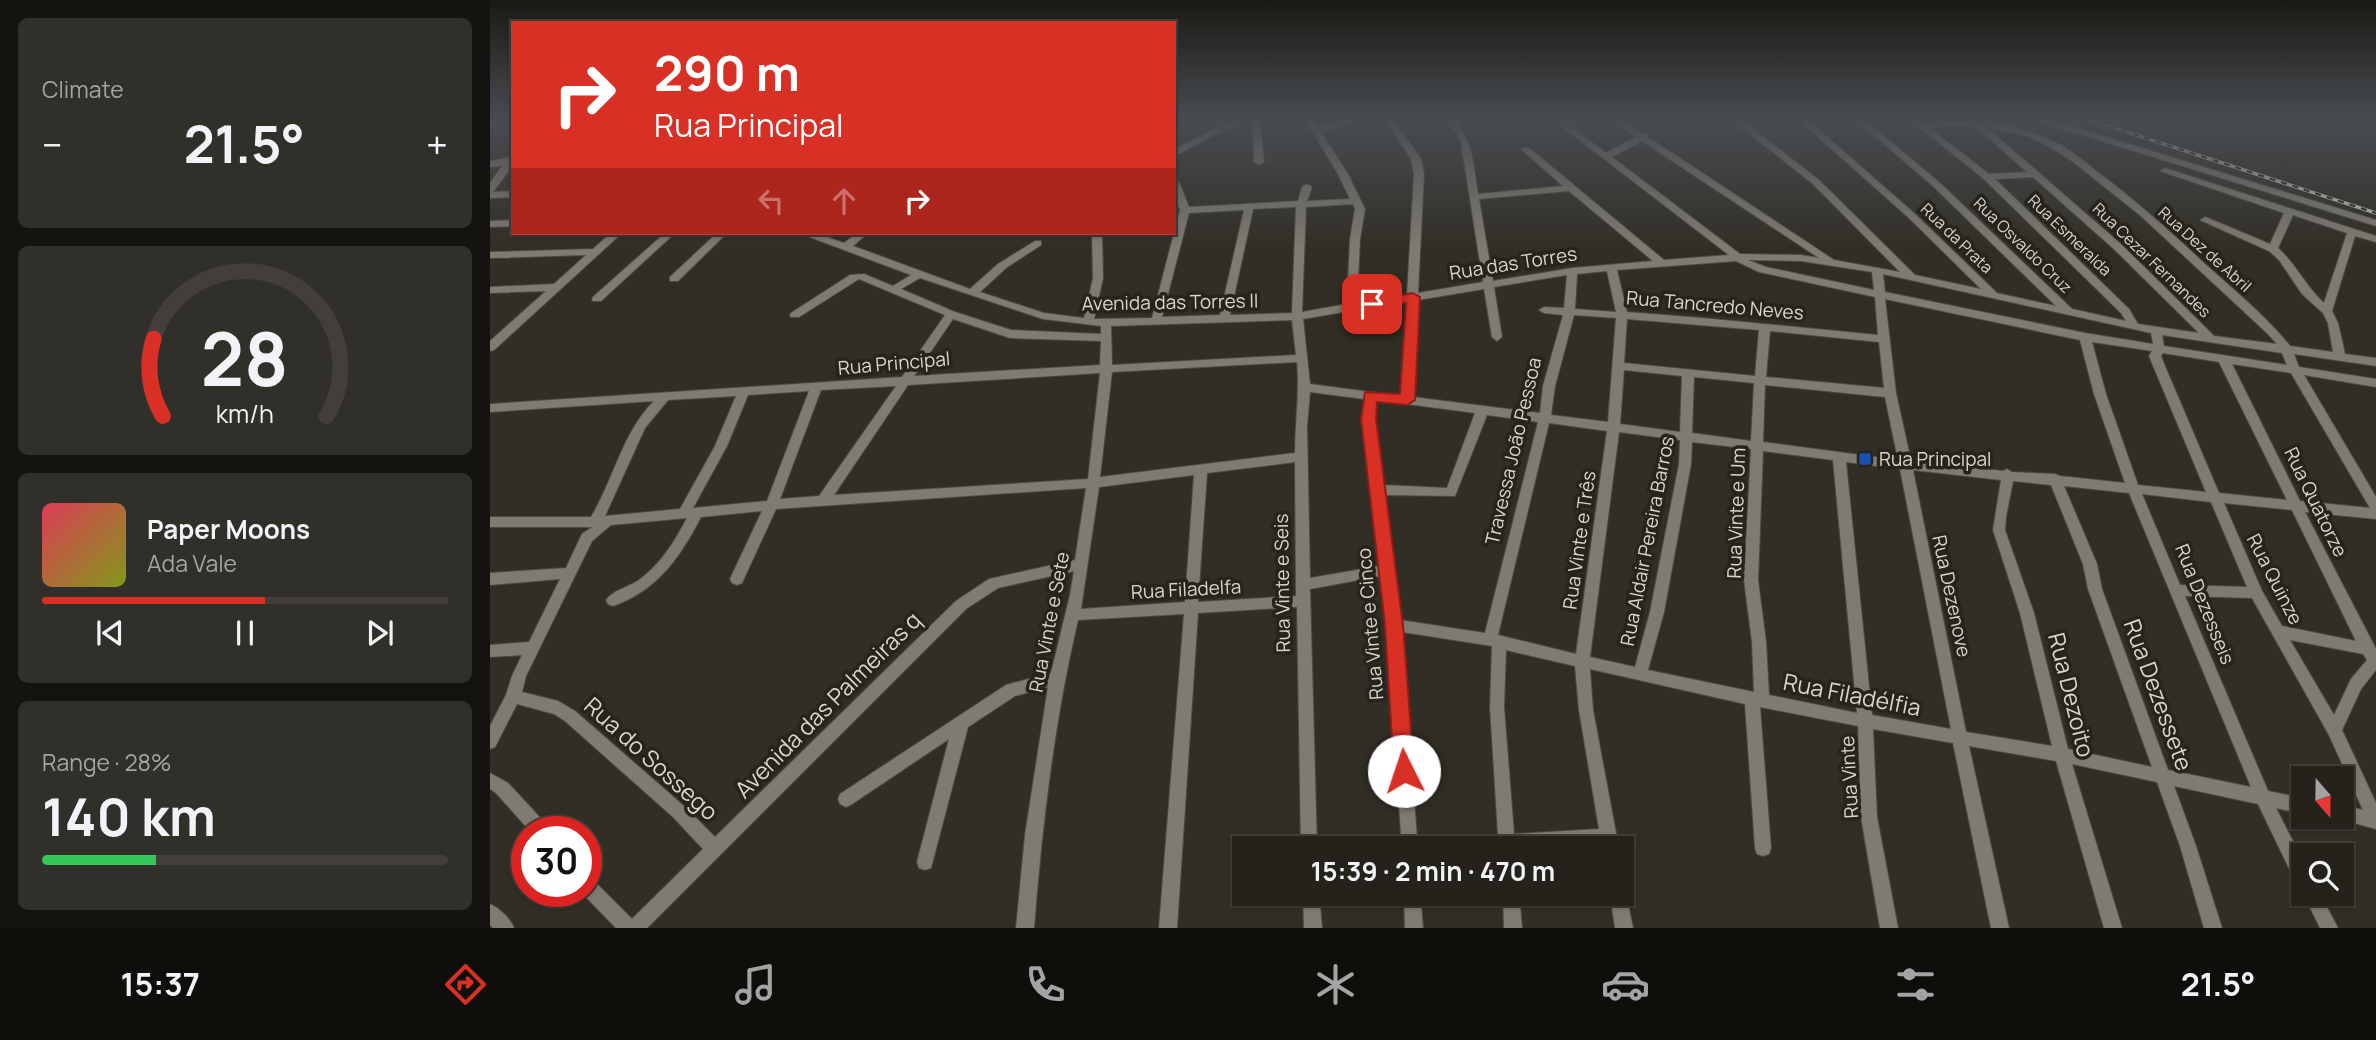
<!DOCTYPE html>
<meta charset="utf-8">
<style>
body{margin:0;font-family:Manrope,sans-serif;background:#312f29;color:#f1f3f6;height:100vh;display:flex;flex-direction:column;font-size:26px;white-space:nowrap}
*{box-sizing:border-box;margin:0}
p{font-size:23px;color:#a3a4a3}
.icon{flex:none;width:38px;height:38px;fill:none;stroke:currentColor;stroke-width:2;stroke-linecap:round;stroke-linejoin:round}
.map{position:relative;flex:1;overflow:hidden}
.drawer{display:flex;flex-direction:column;gap:18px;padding:18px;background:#14130f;width:490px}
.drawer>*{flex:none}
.guide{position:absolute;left:21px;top:21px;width:665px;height:214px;border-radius:0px;box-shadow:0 2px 5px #0004,0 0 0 2px #423f3b;background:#d93025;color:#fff;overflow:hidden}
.needle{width:46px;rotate:160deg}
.fabs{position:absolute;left:1801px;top:766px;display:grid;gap:14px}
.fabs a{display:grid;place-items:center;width:63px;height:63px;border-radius:0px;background:#25221c;box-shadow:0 2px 5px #0004,0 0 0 2px #423f3b;font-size:35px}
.speed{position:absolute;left:21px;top:816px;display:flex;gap:14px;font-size:35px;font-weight:700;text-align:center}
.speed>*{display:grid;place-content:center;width:91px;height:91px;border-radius:50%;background:#25221c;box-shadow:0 2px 5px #0004,0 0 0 2px #423f3b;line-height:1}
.speed .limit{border:10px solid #d22;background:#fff;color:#111}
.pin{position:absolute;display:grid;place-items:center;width:60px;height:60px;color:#fff;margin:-30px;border-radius:14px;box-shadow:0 4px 10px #0006}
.me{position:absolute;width:77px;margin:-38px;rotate:356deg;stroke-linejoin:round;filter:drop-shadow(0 0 5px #0008)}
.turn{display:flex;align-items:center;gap:24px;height:147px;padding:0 28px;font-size:32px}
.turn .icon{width:91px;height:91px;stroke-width:2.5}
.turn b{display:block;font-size:49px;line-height:60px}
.lanes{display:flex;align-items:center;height:66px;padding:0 28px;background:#0003;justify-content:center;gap:35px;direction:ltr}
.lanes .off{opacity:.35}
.big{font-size:52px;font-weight:700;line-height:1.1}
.drawer .card{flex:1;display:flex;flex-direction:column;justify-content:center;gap:10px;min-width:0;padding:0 24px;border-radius:10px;background:#312f29}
.drawer .dial{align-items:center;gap:0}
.dial svg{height:182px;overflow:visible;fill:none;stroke:#423f3b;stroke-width:7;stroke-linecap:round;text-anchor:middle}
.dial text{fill:#f1f3f6;stroke:none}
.song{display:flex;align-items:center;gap:21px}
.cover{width:84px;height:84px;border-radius:10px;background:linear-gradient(135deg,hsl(350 70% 55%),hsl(70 70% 35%))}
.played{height:7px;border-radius:4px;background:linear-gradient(90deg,#d93025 55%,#423f3b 55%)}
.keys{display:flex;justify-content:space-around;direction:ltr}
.heat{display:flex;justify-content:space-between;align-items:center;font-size:38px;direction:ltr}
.charge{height:10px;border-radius:5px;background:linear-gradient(90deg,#34c759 28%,#423f3b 0)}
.trip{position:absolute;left:742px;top:836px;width:402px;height:70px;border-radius:0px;background:#25221c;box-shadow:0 2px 5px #0004,0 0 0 2px #423f3b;font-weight:700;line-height:70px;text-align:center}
.menu{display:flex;height:112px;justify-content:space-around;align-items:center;background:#0f0e0b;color:#a3a4a3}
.menu .icon{width:49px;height:49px}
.menu .on{color:#d93025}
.menu b{font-size:32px;color:#f1f3f6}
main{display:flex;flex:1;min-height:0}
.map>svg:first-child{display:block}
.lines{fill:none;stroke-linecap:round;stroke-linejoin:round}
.minor-casing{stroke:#4e4b44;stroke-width:2}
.minor{fill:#7f7b71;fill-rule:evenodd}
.rail-casing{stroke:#c2c0ba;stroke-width:3.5}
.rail{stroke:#27241b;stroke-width:2;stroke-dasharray:6;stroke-linecap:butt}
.route{fill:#d93025;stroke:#8d1f18;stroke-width:2}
.transit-dot{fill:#1a4fb4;stroke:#27241b;stroke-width:2.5}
.labels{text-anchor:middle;stroke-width:7;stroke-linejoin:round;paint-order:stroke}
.far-street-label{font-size:16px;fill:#d7d5cf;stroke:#27241b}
.street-label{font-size:19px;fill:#d7d5cf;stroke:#27241b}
.poi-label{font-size:19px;fill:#d7d5cf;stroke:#27241b;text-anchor:start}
.near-street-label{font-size:23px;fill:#d7d5cf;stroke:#27241b}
</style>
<main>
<section class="drawer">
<div class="card"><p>Climate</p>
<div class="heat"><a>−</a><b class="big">21.5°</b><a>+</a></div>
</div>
<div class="card dial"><svg viewBox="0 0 100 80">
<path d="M14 69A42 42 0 1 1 86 69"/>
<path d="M14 69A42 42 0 0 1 10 35" stroke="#d93025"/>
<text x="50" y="56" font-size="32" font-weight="700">28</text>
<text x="50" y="72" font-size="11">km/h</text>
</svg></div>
<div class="card">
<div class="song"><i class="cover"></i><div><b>Paper Moons</b><p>Ada Vale</p></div></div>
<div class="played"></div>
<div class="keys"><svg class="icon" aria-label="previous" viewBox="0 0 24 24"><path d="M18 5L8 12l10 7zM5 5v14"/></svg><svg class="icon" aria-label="pause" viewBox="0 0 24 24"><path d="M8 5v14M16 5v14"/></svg><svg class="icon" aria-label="next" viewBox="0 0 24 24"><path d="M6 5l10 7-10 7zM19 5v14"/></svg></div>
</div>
<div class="card"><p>Range · 28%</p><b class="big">140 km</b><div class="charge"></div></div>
</section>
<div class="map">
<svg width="1886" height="928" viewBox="0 0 1886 928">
<rect width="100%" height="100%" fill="#312e25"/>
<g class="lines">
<!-- minor casing -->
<g class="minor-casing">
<path id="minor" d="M0 119H8L0 127Z
M746 119H756L684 156V149Z
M762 119H770L774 162 769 165 764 162Z
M815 119H823L828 127 862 119H875L831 132 858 174 875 209 870 239 867 303 917 295 924 174 921 159 895 119H903L931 159 934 174 928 293 993 282 971 142 964 130 954 119H963C984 140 983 166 988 194L1073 186 1031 149 1038 147 1174 260 1239 255 1062 119H1071L1116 153 1146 137 1121 119H1130L1153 134H1157L1158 137 1344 260 1410 272 1323 184 1241 119H1250L1329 180 1425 275 1491 289 1419 218 1308 119H1317L1425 214 1507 293 1566 306 1444 187 1365 119H1374L1450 183 1582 309 1636 321 1631 313 1494 179 1419 119H1428L1435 124C1479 116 1520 121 1560 140 1577 147 1591 159 1605 170 1644 199 1680 231 1715 264 1744 290 1776 316 1800 346L1843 352 1838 323 1833 313 1812 294 1789 260 1779 251 1710 220 1715 217 1718 218 1780 244 1794 213 1670 171 1675 168 1678 169 1886 236V242L1865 236 1842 311 1848 323 1855 354 1886 358V366L1804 354 1809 367 1886 379V387L1814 375 1886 497V519L1815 512 1886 649V670L1871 689 1852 730 1886 803V829L1846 818 1852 817V805L1873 810 1839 735 1762 598 1695 596 1778 791 1813 798V814L1786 808 1813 861V887L1807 885 1768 804 1684 786 1706 846 1732 928H1714L1690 846 1667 782 1582 764 1632 928H1614L1566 761 1479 746 1519 928H1501L1463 743 1383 729 1387 817 1408 928H1390L1371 817 1368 726 1270 707 1281 848 1279 854 1273 856 1267 854 1265 848 1255 704 1100 669 1103 710 1129 849H1113L1112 845 1044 849H912L897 625 891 576 820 589 827 849H811L807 607 708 613 687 928H669L694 614 588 620C564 722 552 825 544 928H526L535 835 558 687 525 696 478 727 441 868 435 870 429 868 427 862 459 739 362 804 356 807 350 804 348 799 350 794 516 685 561 673 580 595 584 571 508 588 476 609 157 928H126L90 891H96V877L102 879 142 919 213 849 183 817 75 721 64 714 27 704 5 747 0 749V726L16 695 22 676 32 655 0 657V645L39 642 70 579 0 585V573L76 568 92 534 102 527H0V517H101C124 479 132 433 164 401L0 412V404L412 377 455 315 369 279 309 317H301L300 315 301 313 360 275 374 274 403 286 421 275 314 235 312 233H325L354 243 367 233H378L363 246 480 289 508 264 545 241H551V245L516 268 490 292 554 313 594 318 603 278 602 233H612L613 278 604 319 662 318 690 210 684 195V179L689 182 699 207 808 201 812 187 817 184 822 187 817 201 860 199 848 174ZM1466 125H1484L1537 172 1499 174 1440 128ZM1495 126 1539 137 1562 148 1582 161 1651 216 1778 334 1787 344 1724 336 1633 246ZM1152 141 1329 258 1311 255 1250 254 1122 157ZM1543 177 1625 250 1709 333 1648 324 1639 309 1505 179ZM1079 191 1163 261 1082 268 1003 281 989 199ZM863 204 865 209 860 239 857 304 812 312 816 207ZM806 207 802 313 740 315 763 209ZM754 210 730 315 672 317 699 213ZM1803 215 1857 233 1834 303C1816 287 1806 264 1788 248ZM1258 260 1311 261 1382 272 1384 290 1276 267ZM1246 261 1269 272 1385 297 1388 335 1212 318 1137 312 1127 270ZM1117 271 1126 312 1085 309 1087 274ZM1393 274 1661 333 1663 344 1595 333 1395 292ZM1077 275 1074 308 1054 307 1049 310 1054 313 1073 315 1053 386 1050 413 923 397 928 300 994 289 1002 337 1007 341 1012 337 1004 287ZM430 278 553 319 611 326V334L521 330 465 312 411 289ZM1395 299 1590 340 1604 394 1635 483 1570 476 1565 474 1522 472 1517 469 1513 471 1421 461 1406 393ZM917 301 911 396 820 384 813 319ZM1084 315 1126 318 1118 422 1061 415 1065 386ZM463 319 520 338 611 341 610 365 424 376ZM1137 319 1269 330 1265 376 1134 363ZM802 320 806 355 622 365 621 326ZM1280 331 1389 342 1394 388 1276 377ZM1672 335 1792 353 1797 365 1674 346ZM1602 342 1662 351 1659 356 1716 492 1648 485 1616 394ZM1673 353 1729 362 1797 500 1729 493 1677 371 1671 356ZM807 362C810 393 805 422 805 453L610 477 622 372ZM1742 364 1801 373 1880 508 1810 501ZM1134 370 1192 376 1190 432 1130 424ZM610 373 598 479 344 495 418 385ZM1204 377 1264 383 1261 441 1202 433ZM1275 385 1395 397 1408 460 1273 442ZM406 386 329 496 290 499 331 390ZM319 391 277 501 203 508 237 446 258 395ZM820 392 874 399 873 419 890 566 820 578 817 426ZM246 396 225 446 190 509 115 516 155 428 178 400ZM886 400 985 413 957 488 893 485 885 419ZM997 415 1048 422 995 633 910 620 895 495 965 496ZM1059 423 1117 431 1086 654 1008 635ZM1129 432 1190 440 1189 464 1160 612 1145 667 1100 657ZM1202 442 1261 449 1254 580 1262 642 1264 692 1158 670 1174 612 1201 464ZM1273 451 1343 460 1367 713 1279 695 1276 642 1268 580ZM805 462 806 596 708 602 717 473ZM1356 462 1410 469 1461 729 1382 715ZM1423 470 1511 480 1503 530 1530 613 1562 746 1476 732ZM704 475 695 602 591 609 609 487ZM1523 481 1561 485 1593 564 1598 589 1662 767 1578 749 1544 613 1515 530 1516 517ZM1574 486 1639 493 1761 787 1678 770 1612 589 1607 564ZM596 488 585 560 499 579 466 601 225 837 195 807 85 711 68 701 32 692 36 676 102 541 121 525 197 518C185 541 171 564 149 580 139 587 123 590 116 600L118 604 123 606C168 590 190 557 211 517L272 511 240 579 242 583 247 585 252 583 286 509ZM1652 494 1721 502 1757 587 1690 585ZM1734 503 1802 510 1866 641 1792 626 1772 591ZM912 632 1002 646 1000 707 1008 835 927 839ZM1800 640 1873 654 1877 660 1861 679 1844 715ZM1016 650 1085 666 1089 710 1109 829 1024 834 1014 707Z
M1546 119H1558L1886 220V226L1547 121Z
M23 157V165L3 192 23 191V197L0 198V183L12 166 0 167V161Z
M23 220V226L0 227V221Z
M121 233H132L4 350 0 351V341L56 291 0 293V287L64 284 96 255 0 258V252L103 249Z
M175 233H185L111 301H103L102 299 103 297Z
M227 233H237L188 281H180V277Z
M0 773 18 783 57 825 59 831H40L6 793 0 789Z
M1132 887 1136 894 1143 928H1125L1120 894H1132Z
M1813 893 1830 894 1848 928H1830Z
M813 894H829L832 928H814Z
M914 894H930L933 928H915Z
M1013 894H1029L1032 928H1014Z
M0 904C10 909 20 918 24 928H3L0 925Z"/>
</g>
<!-- minor -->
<use href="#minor" class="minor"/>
<!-- rail casing -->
<g class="rail-casing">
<path id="rail" d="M1597 119 1886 213"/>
</g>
<!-- rail -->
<use href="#rail" class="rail"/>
</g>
<!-- sky -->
<linearGradient id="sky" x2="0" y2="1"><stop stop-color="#1b1914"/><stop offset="0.48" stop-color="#484c51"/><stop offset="1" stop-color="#484c51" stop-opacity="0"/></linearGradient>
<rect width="1886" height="249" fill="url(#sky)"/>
<!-- route -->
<path class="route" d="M923 293 930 297 925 400 917 405 887 402 886 419 913 625 924 771 921 778 914 781 907 778 904 771 895 625 871 419 875 392 910 394 916 303 882 309 875 304 882 300Z"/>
<!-- markers -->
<rect class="transit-dot" x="1368" y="452" width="14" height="14" rx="3.5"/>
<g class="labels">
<!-- far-street labels -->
<g class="far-street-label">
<text transform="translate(1580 235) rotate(44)" y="6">Rua Esmeralda</text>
<text transform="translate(1467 238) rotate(44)" y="6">Rua da Prata</text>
<text transform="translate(1533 245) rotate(44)" y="6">Rua Osvaldo Cruz</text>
<text transform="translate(1715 249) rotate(42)" y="6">Rua Dez de Abril</text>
<text transform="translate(1662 260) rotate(44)" y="6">Rua Cezar Fernandes</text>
</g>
<!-- street labels -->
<g class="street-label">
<text transform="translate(1023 263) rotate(-9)" y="7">Rua das Torres</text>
<text transform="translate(680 302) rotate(-1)" y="7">Avenida das Torres II</text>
<text transform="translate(1225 305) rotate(5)" y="7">Rua Tancredo Neves</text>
<text transform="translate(404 363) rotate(-5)" y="7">Rua Principal</text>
<text transform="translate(1023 451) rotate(-77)" y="7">Travessa João Pessoa</text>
<text transform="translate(1826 502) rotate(64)" y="7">Rua Quatorze</text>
<text transform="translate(1246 513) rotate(-88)" y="7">Rua Vinte e Um</text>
<text transform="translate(1089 540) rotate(-82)" y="7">Rua Vinte e Três</text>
<text transform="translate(1157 541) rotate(-79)" y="7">Rua Aldair Pereira Barros</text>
<text transform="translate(1785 579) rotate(63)" y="7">Rua Quinze</text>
<text transform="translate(792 583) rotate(-91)" y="7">Rua Vinte e Seis</text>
<text transform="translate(696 589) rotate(-3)" y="7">Rua Filadelfa</text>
<text transform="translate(1462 596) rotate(78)" y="7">Rua Dezenove</text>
<text transform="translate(1715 604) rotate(68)" y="7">Rua Dezesseis</text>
<text transform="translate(559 622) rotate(-79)" y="7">Rua Vinte e Sete</text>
<text transform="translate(880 624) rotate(-95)" y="7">Rua Vinte e Cinco</text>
<text transform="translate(1359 777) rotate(-93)" y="7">Rua Vinte</text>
</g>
<!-- poi labels -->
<g class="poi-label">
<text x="1389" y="466">Rua Principal</text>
</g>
<!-- near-street labels -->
<g class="near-street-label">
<text transform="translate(1362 695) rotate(11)" y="8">Rua Filadélfia</text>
<text transform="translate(1581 695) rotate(76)" y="8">Rua Dezoito</text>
<text transform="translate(1668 695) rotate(70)" y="8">Rua Dezessete</text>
<text transform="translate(338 705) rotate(-45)" y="8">Avenida das Palmeiras q</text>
<text transform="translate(161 759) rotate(42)" y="8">Rua do Sossego</text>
</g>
</g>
</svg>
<div class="fabs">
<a><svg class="needle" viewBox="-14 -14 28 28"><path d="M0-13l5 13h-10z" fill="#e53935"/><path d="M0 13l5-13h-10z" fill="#a3a4a3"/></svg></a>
<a><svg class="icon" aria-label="search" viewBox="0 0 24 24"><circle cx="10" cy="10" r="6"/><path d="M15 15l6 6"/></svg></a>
</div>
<div class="speed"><div class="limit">30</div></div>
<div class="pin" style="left:882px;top:304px;background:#d93025"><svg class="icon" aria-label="arrive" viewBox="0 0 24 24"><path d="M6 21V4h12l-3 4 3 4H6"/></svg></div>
<svg class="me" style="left:914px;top:771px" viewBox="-20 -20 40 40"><circle r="19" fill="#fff"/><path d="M0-13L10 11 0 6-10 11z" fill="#d93025"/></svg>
<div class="trip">15:39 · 2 min · 470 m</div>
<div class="guide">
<div class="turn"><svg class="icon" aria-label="right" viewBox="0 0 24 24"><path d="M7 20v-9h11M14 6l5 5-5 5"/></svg><div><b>290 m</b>Rua Principal</div></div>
<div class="lanes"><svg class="icon off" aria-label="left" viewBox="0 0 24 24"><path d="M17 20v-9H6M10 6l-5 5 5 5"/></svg><svg class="icon off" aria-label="ahead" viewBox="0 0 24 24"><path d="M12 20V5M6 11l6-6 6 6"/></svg><svg class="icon" aria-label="right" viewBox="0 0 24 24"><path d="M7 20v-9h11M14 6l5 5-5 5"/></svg></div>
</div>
</div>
</main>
<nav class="menu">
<b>15:37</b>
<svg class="icon on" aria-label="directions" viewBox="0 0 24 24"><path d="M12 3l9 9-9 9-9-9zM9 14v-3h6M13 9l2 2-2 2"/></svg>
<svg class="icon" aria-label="music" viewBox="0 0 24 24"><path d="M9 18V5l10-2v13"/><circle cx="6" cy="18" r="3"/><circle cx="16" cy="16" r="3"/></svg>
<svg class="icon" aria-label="phone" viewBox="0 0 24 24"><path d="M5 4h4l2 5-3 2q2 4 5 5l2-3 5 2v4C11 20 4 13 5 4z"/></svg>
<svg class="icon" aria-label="climate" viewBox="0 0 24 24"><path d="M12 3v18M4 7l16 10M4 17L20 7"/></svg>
<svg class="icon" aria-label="car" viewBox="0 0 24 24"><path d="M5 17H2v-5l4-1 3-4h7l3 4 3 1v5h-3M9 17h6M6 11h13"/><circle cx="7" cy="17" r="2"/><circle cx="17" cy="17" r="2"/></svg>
<svg class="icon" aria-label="filters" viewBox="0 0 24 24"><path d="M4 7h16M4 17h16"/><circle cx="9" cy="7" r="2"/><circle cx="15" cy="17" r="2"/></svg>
<b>21.5°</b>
</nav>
